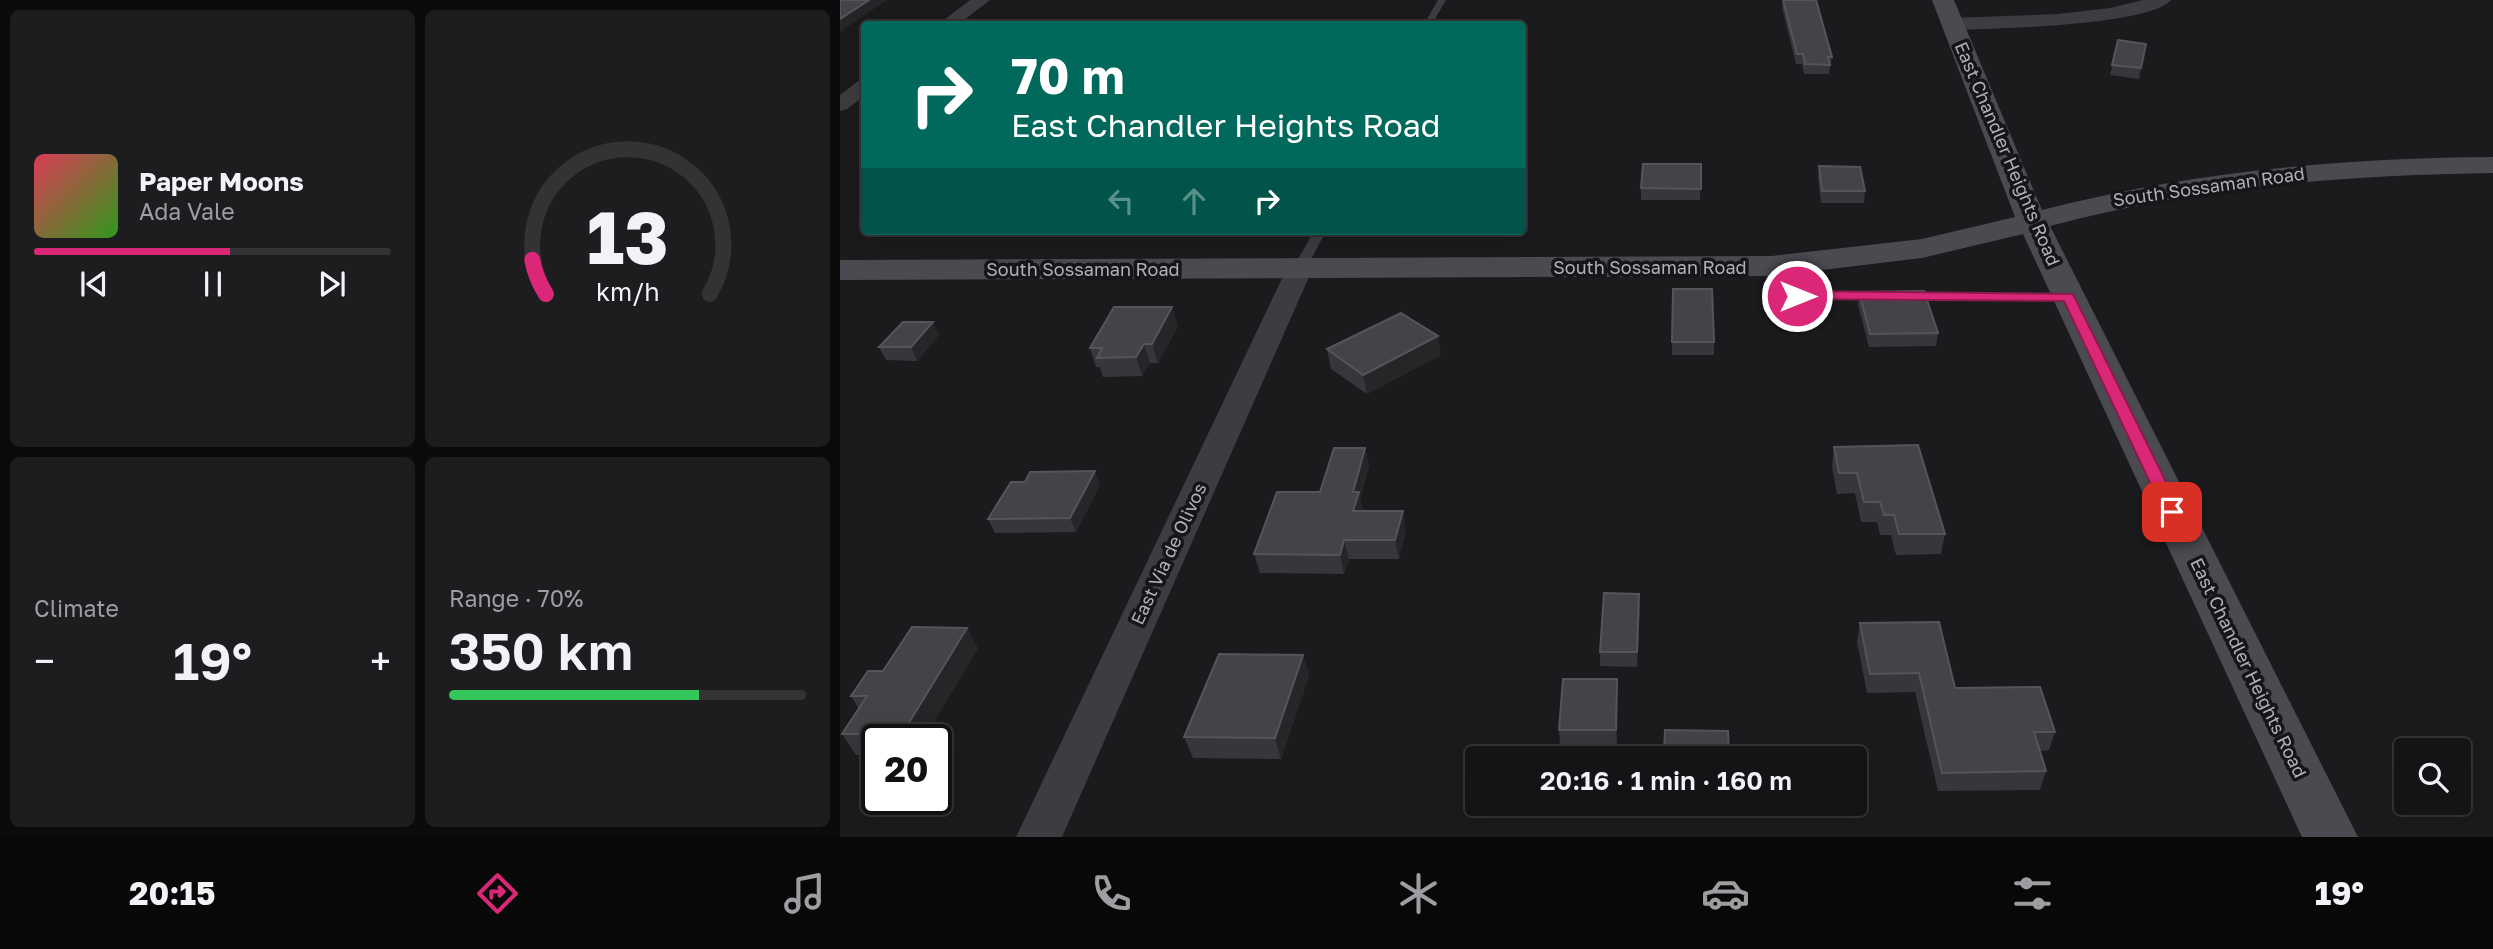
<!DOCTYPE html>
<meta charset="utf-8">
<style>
body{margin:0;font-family:"Golos Text",sans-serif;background:#1d1d1f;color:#f1f3f6;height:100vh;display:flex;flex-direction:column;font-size:26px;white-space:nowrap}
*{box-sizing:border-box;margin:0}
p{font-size:23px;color:#9d9ea1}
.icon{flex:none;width:38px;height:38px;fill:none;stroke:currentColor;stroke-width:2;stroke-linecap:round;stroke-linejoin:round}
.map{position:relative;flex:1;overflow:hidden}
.panel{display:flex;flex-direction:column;gap:10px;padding:10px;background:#0b0b0c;width:840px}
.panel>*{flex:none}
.guide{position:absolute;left:21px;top:21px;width:665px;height:214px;border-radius:7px;box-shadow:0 7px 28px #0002,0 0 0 2px #333335;background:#00695c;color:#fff;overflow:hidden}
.buttons{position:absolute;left:1554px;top:738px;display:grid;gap:14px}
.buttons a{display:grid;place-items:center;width:77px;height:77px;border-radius:7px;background:#141416;box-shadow:0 7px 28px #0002,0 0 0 2px #333335;font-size:35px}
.speed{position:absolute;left:21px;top:724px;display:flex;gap:14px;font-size:35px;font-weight:700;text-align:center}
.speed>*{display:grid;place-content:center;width:91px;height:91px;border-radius:50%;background:#141416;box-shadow:0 7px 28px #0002,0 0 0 2px #333335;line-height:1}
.speed .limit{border:4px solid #111;border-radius:10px;background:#fff;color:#111}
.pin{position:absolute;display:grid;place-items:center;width:60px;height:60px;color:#fff;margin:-30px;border-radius:14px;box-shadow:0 4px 10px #0006}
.me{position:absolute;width:77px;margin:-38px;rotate:90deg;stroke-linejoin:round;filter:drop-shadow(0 0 5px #0008)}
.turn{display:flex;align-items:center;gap:24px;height:147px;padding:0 35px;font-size:32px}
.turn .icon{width:91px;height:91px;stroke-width:2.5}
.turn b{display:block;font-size:49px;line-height:60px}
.lanes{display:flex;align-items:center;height:66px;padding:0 35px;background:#0003;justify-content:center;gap:35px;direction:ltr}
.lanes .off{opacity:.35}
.big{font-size:52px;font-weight:600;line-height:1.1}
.panel .widget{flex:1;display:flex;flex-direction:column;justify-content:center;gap:10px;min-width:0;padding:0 24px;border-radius:10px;background:#1d1d1f}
.panel .dial{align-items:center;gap:0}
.dial svg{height:182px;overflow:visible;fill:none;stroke:#333335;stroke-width:7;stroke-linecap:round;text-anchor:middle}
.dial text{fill:#f1f3f6;stroke:none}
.song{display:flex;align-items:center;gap:21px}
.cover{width:84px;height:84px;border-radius:10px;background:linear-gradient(135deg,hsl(350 70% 55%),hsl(110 70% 35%))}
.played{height:7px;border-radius:4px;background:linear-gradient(90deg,#db2777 55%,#333335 55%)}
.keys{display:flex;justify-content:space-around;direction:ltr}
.heat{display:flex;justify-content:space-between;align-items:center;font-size:38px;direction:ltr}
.charge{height:10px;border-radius:5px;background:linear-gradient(90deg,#34c759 70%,#333335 0)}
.panel .tiles{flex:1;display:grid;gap:10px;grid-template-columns:repeat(2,1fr)}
.trip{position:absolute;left:625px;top:746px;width:402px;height:70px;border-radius:7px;background:#141416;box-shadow:0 7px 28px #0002,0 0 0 2px #333335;font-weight:600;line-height:70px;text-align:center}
.tabs{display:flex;height:112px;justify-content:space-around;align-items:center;background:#080809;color:#9d9ea1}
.tabs .icon{width:49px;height:49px}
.tabs .selected{color:#db2777}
.tabs b{font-size:32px;color:#f1f3f6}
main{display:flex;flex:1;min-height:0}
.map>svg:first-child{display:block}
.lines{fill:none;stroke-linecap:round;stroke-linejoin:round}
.service{fill:#3c3c41;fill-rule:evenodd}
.minor{fill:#3c3c41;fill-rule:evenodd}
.secondary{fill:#4a4a51;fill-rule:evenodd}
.wall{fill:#37373b}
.shaded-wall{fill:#262629}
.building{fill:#444448;stroke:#54555a;stroke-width:2}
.route{fill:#db2777;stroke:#8e194d;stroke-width:2}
.labels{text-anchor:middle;stroke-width:7;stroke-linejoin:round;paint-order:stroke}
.street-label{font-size:18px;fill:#aeb0bb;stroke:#161618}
</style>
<main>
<section class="panel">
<div class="tiles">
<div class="widget">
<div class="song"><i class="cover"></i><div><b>Paper Moons</b><p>Ada Vale</p></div></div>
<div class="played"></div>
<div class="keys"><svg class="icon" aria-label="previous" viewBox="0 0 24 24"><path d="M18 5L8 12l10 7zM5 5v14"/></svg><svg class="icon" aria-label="pause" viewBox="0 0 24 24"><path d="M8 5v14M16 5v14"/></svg><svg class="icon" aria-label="next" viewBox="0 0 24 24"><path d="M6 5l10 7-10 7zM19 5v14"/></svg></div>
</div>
<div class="widget dial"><svg viewBox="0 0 100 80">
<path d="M14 69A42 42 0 1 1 86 69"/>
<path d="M14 69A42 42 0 0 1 8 54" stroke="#db2777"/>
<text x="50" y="56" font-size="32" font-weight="700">13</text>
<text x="50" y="72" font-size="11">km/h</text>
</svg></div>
<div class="widget"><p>Climate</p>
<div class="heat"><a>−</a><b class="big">19°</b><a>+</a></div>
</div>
<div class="widget"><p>Range · 70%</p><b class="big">350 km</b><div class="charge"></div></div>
</div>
</section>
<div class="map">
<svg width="1653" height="837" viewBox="0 0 1653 837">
<rect width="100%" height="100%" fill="#1b1b1d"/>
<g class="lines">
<!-- service -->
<path class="service" d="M598 0H606L592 24H584Z
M474 231H486L464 273H454L452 270Z
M952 260 959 264 963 292H1038L1045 296 1038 300 952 299 945 264Z
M1064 292 1229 293 1236 297 1229 301 1059 299 1057 296Z"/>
<!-- minor -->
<path class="minor" d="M130 0H150L119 24H99Z
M1303 0H1331C1309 26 1150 29 1112 30L1103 24 1112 18 1218 14 1270 8Z
M24 80V96L7 109 0 111V95L17 82Z
M459 262 468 264 472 270 222 837H176L446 270 450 264Z"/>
<!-- secondary -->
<path class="secondary" d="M1092 0H1114L1202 210C1350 172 1501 158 1653 157V173C1504 175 1355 187 1210 226L1518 837H1462L1183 234 1082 258 932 276 0 280V260L932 256 1082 239 1175 217Z"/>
</g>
<!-- wall -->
<path class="wall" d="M943 0 992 57 989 74H964L962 64H956L942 8Z
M1278 40 1301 68 1299 79 1270 75Z
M861 164 860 200H801V188Z
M979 166 1025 191 1024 203H981L978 178Z
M833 289 874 342V355H832Z
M1019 292 1098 333 1096 346 1029 347 1018 305Z
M338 326 318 363H310L302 376 263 377 260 367H256L250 348Z
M99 335 77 361 46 360 39 347Z
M487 349 601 355 527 394 491 369Z
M994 447 1105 534 1101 554 1056 555 1051 535H1040L1037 522H1021L1015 493 997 494 992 467Z
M525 448 529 466 520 499 523 511 566 530 559 559H509L504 574 420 573 414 554Z
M260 485 236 532 155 533 148 519Z
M800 608 797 667 760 666V652Z
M1020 623 1115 688 1215 732 1209 750 1200 751 1206 771 1200 790 1098 791 1075 692 1027 693 1017 642Z
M138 648 83 740H37V755H16L2 734 19 709 11 696 43 671Z
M463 655 469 676 441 759 353 758 344 737Z
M777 679V744H720L719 730Z
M825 730 888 731V758H824Z"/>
<!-- shaded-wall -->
<path class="shaded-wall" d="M29 0H47L0 32V19Z
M332 307 338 326 318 363 312 344Z
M93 322 99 335 77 361 71 347Z
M598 336 601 355 527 394 523 375Z
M304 344 310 363 302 376 296 357Z
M525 448 529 466 520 499 523 511H513V492Z
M255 471 260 485 236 532 230 518Z
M563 511 566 530 559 559 555 540Z
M504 540 509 559 504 574 500 555Z
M799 594 800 608 797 667V652Z
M127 628 138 648 83 740H65L62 734Z
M463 655 469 676 441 759 435 738Z
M777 679 778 693 777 744 776 730Z"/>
<!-- building -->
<path class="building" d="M0 0H29L0 19Z
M943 0H976L992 57H988L990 65 965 64 963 54H957Z
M1278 40 1306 44 1301 68 1272 65Z
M803 164H861V189L801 188Z
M979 166 1020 167 1025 191H982Z
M833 289H872L874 342H832Z
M1084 291 1098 333 1030 334 1019 292Z
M274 307H332L312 344H304L296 357 257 358 262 348H250Z
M561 313 598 336 523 375 487 349Z
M63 322H93L71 347H39Z
M1078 445 1105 534H1059L1054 515H1044L1040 502H1024L1017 473H999L994 447Z
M494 448H525L513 492H519L513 511H563L555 540H504L500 555 414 554 437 492H480Z
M255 471 230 518 148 519 171 482H185L190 472Z
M764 593 799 594 797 652H760Z
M1099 622 1115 688 1200 687 1215 732H1194L1206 771 1102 773 1079 673 1030 674 1020 623Z
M72 627 127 628 62 734H2L27 696H11L28 671H43Z
M379 654 463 655 435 738 344 737Z
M723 679H777L776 730H719Z
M825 730 888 731 889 754 824 752Z"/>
<!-- route -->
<path class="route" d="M957 291 1233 294 1341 512 1332 518 1324 512 1224 301 952 299 950 296Z"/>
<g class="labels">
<!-- street labels -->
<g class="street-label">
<text transform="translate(1167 154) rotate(67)" y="6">East Chandler Heights Road</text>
<text transform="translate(1369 187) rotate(-8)" y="6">South Sossaman Road</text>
<text x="810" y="274">South Sossaman Road</text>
<text x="243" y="276">South Sossaman Road</text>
<text transform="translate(329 554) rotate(-65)" y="6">East Via de Olivos</text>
<text transform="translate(1408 668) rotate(64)" y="6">East Chandler Heights Road</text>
</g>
</g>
</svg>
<div class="buttons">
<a><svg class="icon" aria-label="search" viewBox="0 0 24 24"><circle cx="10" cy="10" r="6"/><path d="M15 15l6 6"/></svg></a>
</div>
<div class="speed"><div class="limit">20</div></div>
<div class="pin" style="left:1332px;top:512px;background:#d93025"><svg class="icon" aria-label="arrive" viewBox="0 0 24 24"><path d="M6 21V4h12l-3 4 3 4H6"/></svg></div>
<svg class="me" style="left:957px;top:296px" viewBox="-20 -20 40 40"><circle r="17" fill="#db2777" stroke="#fff" stroke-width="3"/><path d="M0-11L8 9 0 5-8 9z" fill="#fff"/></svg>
<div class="trip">20:16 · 1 min · 160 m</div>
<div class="guide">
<div class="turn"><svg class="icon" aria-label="right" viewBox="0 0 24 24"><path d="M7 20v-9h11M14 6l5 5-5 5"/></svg><div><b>70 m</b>East Chandler Heights Road</div></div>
<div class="lanes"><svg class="icon off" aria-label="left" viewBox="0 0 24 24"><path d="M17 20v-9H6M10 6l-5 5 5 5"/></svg><svg class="icon off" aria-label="ahead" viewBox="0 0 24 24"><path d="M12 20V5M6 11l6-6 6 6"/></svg><svg class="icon" aria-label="right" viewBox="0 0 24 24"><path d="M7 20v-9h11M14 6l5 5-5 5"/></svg></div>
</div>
</div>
</main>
<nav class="tabs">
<b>20:15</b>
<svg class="icon selected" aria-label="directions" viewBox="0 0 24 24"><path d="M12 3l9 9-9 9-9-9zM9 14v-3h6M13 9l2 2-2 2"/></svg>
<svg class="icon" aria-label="music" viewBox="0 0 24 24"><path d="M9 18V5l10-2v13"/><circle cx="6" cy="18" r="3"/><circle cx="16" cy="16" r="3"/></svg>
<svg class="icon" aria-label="phone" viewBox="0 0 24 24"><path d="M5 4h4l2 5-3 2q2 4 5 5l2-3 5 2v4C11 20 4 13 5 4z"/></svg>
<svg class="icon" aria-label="climate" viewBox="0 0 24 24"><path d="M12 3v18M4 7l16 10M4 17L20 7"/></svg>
<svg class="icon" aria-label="car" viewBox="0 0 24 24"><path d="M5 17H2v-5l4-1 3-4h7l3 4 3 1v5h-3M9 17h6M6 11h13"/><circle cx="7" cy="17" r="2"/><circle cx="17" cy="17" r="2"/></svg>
<svg class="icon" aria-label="filters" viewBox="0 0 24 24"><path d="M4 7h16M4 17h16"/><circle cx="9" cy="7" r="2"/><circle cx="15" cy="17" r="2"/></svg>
<b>19°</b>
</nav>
